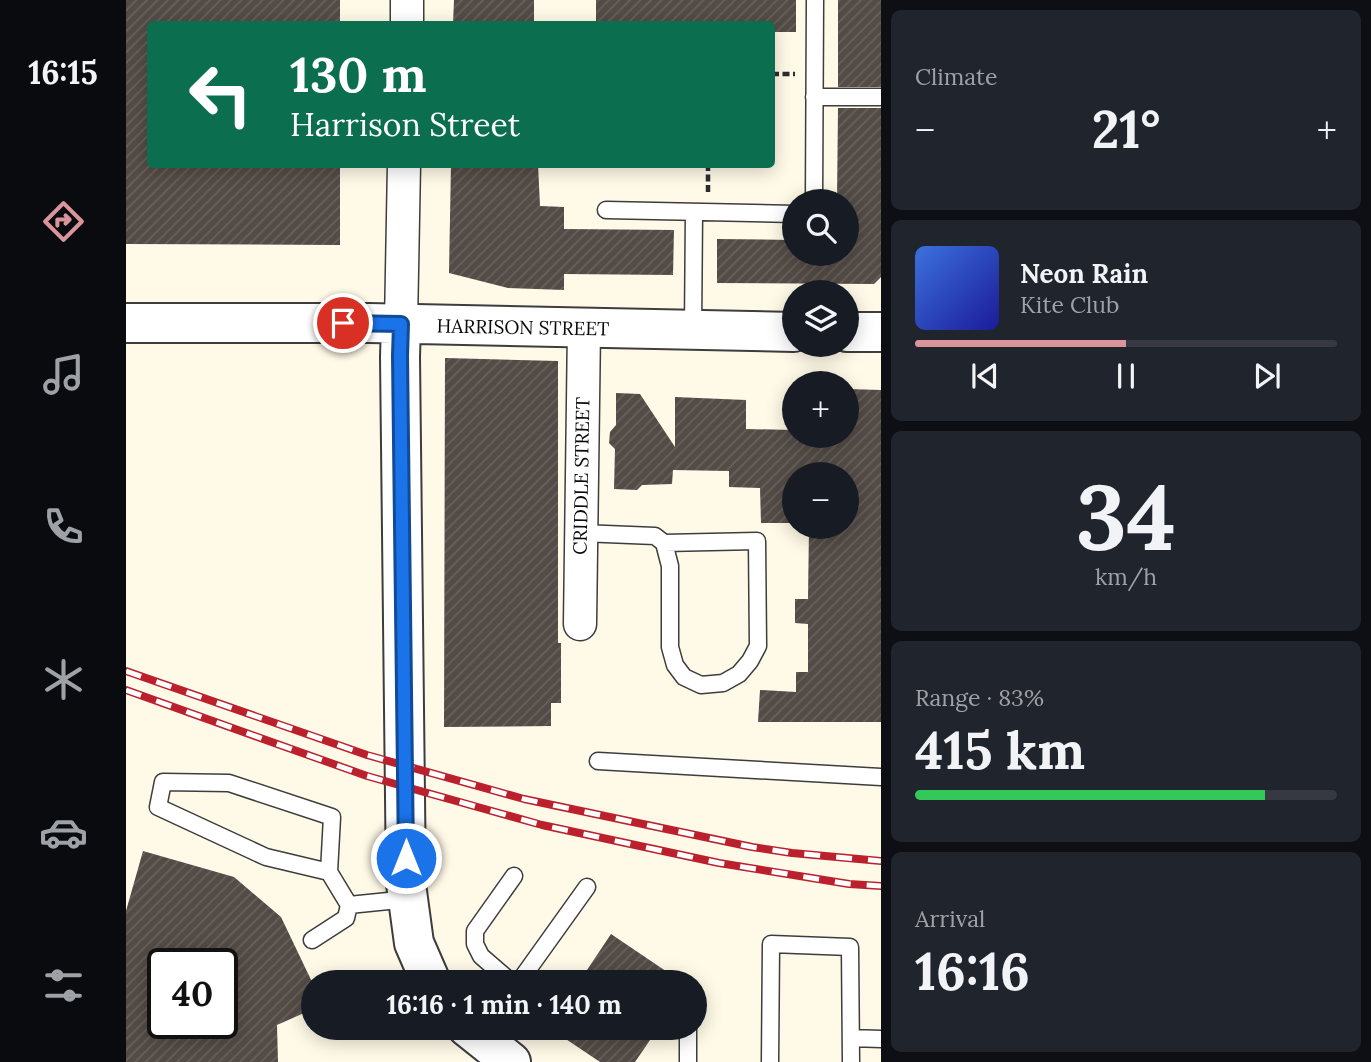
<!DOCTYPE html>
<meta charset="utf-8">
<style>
body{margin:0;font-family:Lora,serif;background:#20242c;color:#f1f3f6;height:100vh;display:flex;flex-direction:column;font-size:26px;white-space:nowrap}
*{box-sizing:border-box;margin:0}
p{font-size:23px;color:#9ea1a6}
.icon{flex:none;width:38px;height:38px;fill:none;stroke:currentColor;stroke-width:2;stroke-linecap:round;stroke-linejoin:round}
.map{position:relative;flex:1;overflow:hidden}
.side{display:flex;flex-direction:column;gap:10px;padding:10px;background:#0d0f14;width:490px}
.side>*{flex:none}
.guide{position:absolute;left:21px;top:21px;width:628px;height:147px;border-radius:7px;box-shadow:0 4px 18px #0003;background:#0b6e4f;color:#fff;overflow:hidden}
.fabs{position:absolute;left:656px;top:189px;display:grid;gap:14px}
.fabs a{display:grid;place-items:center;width:77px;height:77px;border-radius:50%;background:#171b24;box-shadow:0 4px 18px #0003;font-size:35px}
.speed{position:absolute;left:21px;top:948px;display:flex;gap:14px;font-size:35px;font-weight:700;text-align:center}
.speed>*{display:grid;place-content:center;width:91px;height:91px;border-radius:50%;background:#171b24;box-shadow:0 4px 18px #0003;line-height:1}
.speed .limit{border:4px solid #111;border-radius:10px;background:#fff;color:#111}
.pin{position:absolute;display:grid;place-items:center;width:60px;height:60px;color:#fff;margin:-30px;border:4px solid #fff;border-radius:50%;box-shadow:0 2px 7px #0007}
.me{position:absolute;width:77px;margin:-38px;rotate:0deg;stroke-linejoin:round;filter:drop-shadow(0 0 5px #0008)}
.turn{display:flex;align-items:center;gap:24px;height:147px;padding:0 28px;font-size:32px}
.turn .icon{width:91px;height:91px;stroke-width:2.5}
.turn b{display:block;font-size:49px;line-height:60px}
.big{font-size:52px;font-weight:700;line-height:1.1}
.side .card{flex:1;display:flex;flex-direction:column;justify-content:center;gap:10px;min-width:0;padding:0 24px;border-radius:10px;background:#20242c}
.side .dial{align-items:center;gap:0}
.dial b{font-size:91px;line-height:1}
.song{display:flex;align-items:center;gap:21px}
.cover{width:84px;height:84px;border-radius:10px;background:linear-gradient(135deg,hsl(220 70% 55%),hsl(240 70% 35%))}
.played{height:7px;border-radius:4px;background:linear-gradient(90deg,#d9949c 50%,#363941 50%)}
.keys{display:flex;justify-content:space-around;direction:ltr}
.heat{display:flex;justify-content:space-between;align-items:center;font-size:38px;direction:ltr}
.charge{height:10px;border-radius:5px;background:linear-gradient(90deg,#34c759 83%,#363941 0)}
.trip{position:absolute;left:175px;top:970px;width:406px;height:70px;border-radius:35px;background:#171b24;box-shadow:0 4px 18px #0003;font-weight:700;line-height:70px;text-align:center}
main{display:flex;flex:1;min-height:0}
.dock{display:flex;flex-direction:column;width:126px;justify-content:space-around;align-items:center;background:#090b0e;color:#9ea1a6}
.dock .icon{width:49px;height:49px}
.dock .active{color:#d9949c}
.dock b{font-size:32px;color:#f1f3f6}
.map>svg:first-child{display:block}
.building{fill:url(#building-hatch);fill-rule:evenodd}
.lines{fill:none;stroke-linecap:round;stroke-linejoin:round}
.service-casing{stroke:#3d3d3d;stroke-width:19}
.minor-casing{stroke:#3d3d3d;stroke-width:35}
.tertiary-casing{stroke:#3d3d3d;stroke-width:42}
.path{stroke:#2c2c2c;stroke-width:4.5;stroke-dasharray:7 3.5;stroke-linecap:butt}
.service{stroke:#fff;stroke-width:16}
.minor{stroke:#fff;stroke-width:32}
.tertiary{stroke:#fff;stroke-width:38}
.rail-casing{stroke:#bb212d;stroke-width:8}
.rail{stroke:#fff;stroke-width:5;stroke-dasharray:16;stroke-linecap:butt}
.route-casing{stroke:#114b97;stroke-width:18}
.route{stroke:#1a73e8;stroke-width:12}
.labels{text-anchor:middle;stroke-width:7;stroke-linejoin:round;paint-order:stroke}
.street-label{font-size:19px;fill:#0a0a0a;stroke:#fff}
</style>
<main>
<nav class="dock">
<b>16:15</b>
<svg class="icon active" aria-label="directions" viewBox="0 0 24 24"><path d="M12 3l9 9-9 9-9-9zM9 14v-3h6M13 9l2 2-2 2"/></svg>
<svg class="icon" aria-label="music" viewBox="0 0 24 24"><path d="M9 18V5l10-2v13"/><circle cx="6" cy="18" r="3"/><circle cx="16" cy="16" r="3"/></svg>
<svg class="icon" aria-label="phone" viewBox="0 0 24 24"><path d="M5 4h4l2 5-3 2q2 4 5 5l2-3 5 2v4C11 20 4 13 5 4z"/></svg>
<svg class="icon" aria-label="climate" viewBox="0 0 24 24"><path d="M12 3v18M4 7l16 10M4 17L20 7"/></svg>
<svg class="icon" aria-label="car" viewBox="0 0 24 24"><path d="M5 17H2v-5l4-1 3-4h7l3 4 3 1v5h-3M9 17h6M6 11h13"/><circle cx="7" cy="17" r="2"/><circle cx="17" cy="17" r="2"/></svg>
<svg class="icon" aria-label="filters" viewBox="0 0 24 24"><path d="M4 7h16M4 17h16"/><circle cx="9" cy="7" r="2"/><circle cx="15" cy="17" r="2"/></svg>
</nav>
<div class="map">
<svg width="755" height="1062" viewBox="0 0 755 1062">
<defs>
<pattern id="building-hatch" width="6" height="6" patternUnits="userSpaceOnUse" patternTransform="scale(1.75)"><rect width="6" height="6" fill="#534b46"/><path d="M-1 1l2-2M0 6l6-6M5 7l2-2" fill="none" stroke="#67605c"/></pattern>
</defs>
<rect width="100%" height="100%" fill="#fff9e7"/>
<!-- building -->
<path class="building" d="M0 0H214V24H24V164H214V245L0 244Z
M328 0H408V24H327Z
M470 0H670V32H646V24H470Z
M712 0H755V87H712Z
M712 108H755V277L748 284 591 283V239L667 240 668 254H721V201H711Z
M325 164H412L414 206 438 207V229L548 230 547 275 438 274V290L382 288 323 273Z
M319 358 432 361V643H435V703H425V726L318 727Z
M721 389 755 390V722H632L634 690 670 692V672H682V624L669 623V599H682L683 527H721V474H668V523H635L634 488 603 487V471L547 470 546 484 516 485 511 490 488 489 489 449 483 443 484 432 490 425V393L514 394 549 447V397L620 400V429L668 430V436H721Z
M17 851 108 877 155 917 187 984V1009L151 1025 152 1062H0V911ZM37 964H96V1024H37Z
M485 934 556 982H453Z
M422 1027H533L509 1062H474Z"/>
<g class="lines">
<!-- service casing -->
<g class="service-casing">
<path id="service" d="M688 97H755
M688 201 689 0
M480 210 668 214
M567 331 568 212
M455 533 529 536 538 543 544 566V647L549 665 558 677 575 685 597 683 613 674 624 661 632 646 631 541 538 543
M472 761 755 777
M203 872 140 857 32 807 37 782 103 783 206 817 203 872 223 905 282 899
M186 940 220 918 223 905
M385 982 355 956 349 944V931L388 876
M393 982 461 887
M725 1038 755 1039
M562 1062V1027
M644 1062 645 944 724 947 725 1062"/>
</g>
<!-- minor casing -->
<g class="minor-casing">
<path id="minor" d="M281 24V0
M275 324 278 164
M454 624 458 328"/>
</g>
<!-- tertiary casing -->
<g class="tertiary-casing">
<path id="tertiary" d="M0 323H243L668 332
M275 324 274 357 280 884 288 943 305 982
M721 332H755
M341 1027 385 1062"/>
</g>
<!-- path -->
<path class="path" d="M646 74H669
M582 192V164"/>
<!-- service -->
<use href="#service" class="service"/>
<!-- minor -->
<use href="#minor" class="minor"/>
<!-- tertiary -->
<use href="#tertiary" class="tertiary"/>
<!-- rail casing -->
<g class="rail-casing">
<path id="rail" d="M0 671 241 755 398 799 626 847 666 853 755 861
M0 690 241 776 416 825 593 863 723 884 755 886"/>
</g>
<!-- rail -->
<use href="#rail" class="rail"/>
</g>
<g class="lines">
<!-- route casing -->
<g class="route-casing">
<path id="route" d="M217 323 275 324 274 356 280 858"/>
</g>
<!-- route -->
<use href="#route" class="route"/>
</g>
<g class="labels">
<!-- street labels -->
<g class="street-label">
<text transform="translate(397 327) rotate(1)" y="7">HARRISON STREET</text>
<text transform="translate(455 476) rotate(-89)" y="7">CRIDDLE STREET</text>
</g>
</g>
</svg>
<div class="fabs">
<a><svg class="icon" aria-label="search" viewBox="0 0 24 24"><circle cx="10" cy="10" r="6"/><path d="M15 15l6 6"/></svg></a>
<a><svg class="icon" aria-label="layers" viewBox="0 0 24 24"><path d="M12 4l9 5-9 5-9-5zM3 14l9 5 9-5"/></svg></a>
<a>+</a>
<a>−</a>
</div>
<div class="speed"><div class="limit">40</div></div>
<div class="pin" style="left:217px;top:323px;background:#d93025"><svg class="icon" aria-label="arrive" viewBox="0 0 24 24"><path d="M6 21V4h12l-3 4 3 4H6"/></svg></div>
<svg class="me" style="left:280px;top:858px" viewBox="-20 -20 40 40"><circle r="17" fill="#1a73e8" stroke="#fff" stroke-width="3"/><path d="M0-11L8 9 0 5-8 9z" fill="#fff"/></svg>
<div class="trip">16:16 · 1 min · 140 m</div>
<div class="guide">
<div class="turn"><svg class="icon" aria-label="left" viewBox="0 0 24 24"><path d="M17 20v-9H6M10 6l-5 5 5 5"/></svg><div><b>130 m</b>Harrison Street</div></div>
</div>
</div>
<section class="side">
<div class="card"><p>Climate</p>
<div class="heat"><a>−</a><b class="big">21°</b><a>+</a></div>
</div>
<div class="card">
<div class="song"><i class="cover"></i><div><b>Neon Rain</b><p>Kite Club</p></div></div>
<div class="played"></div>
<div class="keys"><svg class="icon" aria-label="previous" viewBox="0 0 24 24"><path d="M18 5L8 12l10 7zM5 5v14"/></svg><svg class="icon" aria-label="pause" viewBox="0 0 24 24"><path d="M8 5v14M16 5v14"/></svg><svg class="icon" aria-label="next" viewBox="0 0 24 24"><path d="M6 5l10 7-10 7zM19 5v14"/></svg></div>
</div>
<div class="card dial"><b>34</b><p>km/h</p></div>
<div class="card"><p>Range · 83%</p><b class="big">415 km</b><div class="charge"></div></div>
<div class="card"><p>Arrival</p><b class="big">16:16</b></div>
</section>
</main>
